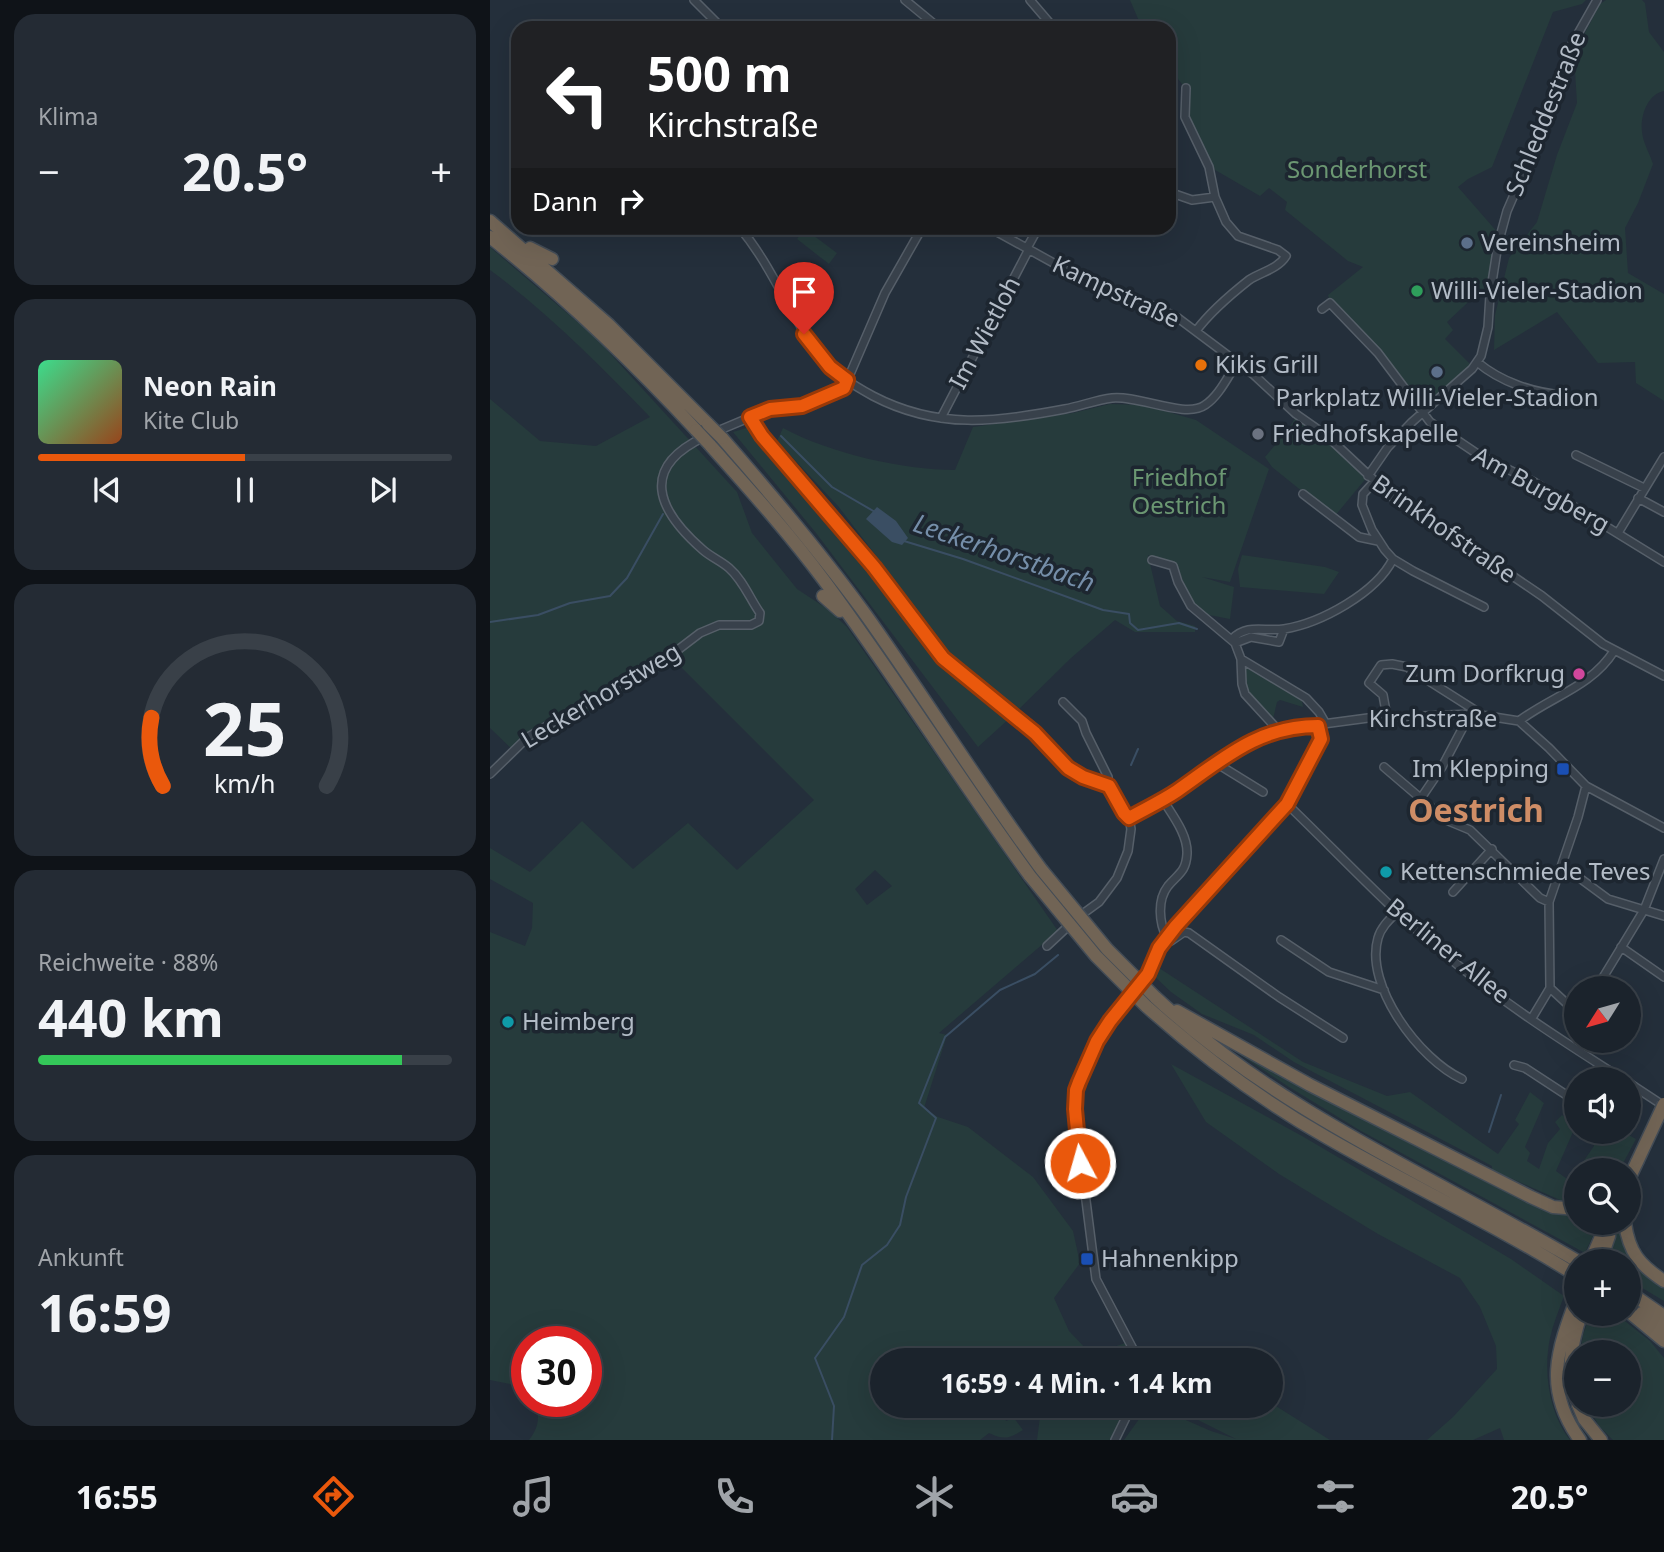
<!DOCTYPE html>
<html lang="de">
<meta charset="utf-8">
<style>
body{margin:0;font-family:"Noto Sans",sans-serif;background:#242b34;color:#f1f3f6;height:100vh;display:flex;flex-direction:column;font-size:26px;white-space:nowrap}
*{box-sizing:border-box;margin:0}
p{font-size:23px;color:#a0a4a9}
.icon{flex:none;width:38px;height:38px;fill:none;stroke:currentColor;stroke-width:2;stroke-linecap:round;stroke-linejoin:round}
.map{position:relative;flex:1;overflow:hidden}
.side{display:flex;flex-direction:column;gap:14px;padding:14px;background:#0f1318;width:490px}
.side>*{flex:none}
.hud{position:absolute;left:21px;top:21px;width:665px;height:214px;border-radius:21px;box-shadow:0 7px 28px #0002,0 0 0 2px #394048;background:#202124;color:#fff;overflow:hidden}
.needle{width:46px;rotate:233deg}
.tools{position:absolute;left:1074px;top:976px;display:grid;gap:14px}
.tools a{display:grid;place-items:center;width:77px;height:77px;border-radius:50%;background:#1b232c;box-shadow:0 7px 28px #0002,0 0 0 2px #394048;font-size:35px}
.speed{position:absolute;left:21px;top:1326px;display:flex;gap:14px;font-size:35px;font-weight:700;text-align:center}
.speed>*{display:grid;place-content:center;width:91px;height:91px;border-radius:50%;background:#1b232c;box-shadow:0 7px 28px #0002,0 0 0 2px #394048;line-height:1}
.speed .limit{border:10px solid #d22;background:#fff;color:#111}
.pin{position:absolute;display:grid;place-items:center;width:60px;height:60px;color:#fff;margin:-72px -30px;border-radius:50% 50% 50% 0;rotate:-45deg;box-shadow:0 0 7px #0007}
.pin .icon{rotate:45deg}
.me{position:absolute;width:77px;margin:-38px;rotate:354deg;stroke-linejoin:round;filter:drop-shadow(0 0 5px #0008)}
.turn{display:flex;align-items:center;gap:24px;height:147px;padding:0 21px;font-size:32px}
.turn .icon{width:91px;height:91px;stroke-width:2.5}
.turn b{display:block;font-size:49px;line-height:60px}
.then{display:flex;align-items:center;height:66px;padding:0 21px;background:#0003;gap:14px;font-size:26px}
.big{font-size:52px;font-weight:700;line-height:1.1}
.side .tile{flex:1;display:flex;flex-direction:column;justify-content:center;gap:10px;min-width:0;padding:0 24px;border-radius:21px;background:#242b34}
.side .dial{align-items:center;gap:0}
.dial svg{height:182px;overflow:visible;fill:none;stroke:#394048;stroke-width:7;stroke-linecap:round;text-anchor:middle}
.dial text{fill:#f1f3f6;stroke:none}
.song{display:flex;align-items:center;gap:21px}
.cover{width:84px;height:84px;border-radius:10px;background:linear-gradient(135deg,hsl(150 70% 55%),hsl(20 70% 35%))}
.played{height:7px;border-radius:4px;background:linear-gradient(90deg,#ea580c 50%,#394048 50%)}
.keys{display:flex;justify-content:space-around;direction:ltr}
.heat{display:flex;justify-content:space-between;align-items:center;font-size:38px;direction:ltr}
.charge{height:10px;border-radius:5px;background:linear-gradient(90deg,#34c759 88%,#394048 0)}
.trip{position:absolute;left:380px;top:1348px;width:413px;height:70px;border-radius:35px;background:#1b232c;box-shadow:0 7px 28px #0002,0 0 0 2px #394048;font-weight:700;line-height:70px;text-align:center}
.dock{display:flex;height:112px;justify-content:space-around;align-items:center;background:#0b0e12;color:#a0a4a9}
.dock .icon{width:49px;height:49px}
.dock .current{color:#ea580c}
.dock b{font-size:32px;color:#f1f3f6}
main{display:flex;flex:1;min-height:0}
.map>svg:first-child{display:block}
.green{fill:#263b3c;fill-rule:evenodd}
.water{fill:#3a4e63}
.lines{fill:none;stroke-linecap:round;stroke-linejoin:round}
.stream{stroke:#3a4e63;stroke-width:2}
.street-casing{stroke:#565f69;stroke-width:10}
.highway-casing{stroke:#434c56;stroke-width:15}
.street{stroke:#38414b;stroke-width:7}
.highway{stroke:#716455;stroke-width:12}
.highway-bridge-casing{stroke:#434c56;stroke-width:15;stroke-linecap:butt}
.highway-bridge{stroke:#716455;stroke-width:12}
.route-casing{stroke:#983908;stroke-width:18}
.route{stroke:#ea580c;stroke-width:12}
.service-dot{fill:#5c6f8a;stroke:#1d2630;stroke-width:2.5}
.leisure-dot{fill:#2e9e5b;stroke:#1d2630;stroke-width:2.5}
.food-dot{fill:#e8710a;stroke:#1d2630;stroke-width:2.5}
.worship-dot{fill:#6b7280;stroke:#1d2630;stroke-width:2.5}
.hotel-dot{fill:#d1479c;stroke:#1d2630;stroke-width:2.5}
.transit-dot{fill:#1a4fb4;stroke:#1d2630;stroke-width:2.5}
.culture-dot{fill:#0f9aa8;stroke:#1d2630;stroke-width:2.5}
.labels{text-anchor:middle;stroke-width:7;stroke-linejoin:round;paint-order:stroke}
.street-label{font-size:24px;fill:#b3bcc7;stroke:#1d2630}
.park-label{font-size:24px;fill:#6b9772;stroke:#1d2630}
.poi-label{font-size:24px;fill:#b3bcc7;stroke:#1d2630;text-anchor:start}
.water-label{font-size:26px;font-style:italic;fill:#758ea9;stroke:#1d2630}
.district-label{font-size:32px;font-weight:bold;fill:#cf8d66;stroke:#1d2630}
</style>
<main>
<section class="side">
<div class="tile"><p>Klima</p>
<div class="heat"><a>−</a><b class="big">20.5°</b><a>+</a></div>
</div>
<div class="tile">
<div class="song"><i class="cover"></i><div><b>Neon Rain</b><p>Kite Club</p></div></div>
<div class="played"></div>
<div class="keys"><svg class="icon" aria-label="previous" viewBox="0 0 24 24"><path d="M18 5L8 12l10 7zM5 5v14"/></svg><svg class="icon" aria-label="pause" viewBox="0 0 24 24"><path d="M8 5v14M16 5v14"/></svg><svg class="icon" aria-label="next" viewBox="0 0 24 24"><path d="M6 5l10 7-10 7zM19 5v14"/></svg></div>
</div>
<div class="tile dial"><svg viewBox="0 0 100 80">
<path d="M14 69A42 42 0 1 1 86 69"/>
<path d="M14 69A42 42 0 0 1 9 39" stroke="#ea580c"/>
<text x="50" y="56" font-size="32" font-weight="700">25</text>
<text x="50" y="72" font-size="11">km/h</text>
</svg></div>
<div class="tile"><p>Reichweite · 88%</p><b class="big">440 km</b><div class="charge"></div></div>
<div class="tile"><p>Ankunft</p><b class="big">16:59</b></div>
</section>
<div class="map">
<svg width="1174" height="1440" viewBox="0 0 1174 1440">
<rect width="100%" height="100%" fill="#242f3b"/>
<!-- green -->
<path class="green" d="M640 0H1096L1092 4 1063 12 1002 167 978 179 968 187 1009 234 998 294 990 291 957 322 963 330 955 339 983 367 933 412 927 402 840 302 838 295 873 267 858 261 795 210 797 202 779 188 770 196 720 167 696 117 695 88 679 67V28H652Z
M1116 0H1152L1155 3 1159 32 1174 52V91C1157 94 1150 117 1152 132 1153 143 1160 154 1163 164L1148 203 1135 228 1138 273 1174 294V401L1146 383 1145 362 1108 363 1067 312 1004 350 1005 315 1019 258 1047 222 1067 155 1087 103 1084 54 1110 4Z
M315 229 347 253 339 264 307 239Z
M0 247 105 337 247 492 262 533 307 589 339 610 357 627 568 931 449 1033 457 1035 434 1108 448 1117 478 1127 543 1177 583 1231 590 1263 564 1298 579 1331 602 1355 635 1343 638 1360H392V1405H512L511 1411 516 1421 524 1418 533 1430C518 1439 514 1440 499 1433L490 1440H39C49 1427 50 1418 45 1402H96V1342H37V1391L20 1384 0 1380V932L35 946 42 928 43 903 0 879V848L40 872 92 821 143 869 198 823 247 870 324 800 186 662 25 752 0 728V399L50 441 106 446 160 417C110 365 58 313 0 270ZM385 870 402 886 377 905 365 889Z
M620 404 654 405 706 420 779 469 740 582 712 577 744 587 740 619 719 615 702 603 689 571 658 555 670 606 687 621 705 626V632H645L625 620 581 658 527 711 462 660 407 583 348 506 287 441 293 428C339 453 413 470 465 470L483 427 583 413Z
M807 415 835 436 878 476 844 517 782 467 775 457 797 431Z
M260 427 360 541 458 669 521 717 488 747 326 533 243 432Z
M752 555 835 567 849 572 834 594 750 587 748 569Z
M755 667 812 701 813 707 790 700 787 702 783 719 756 691Z
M666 966 813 1062 897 1096 920 1092 1008 1154 1029 1124 1025 1120 1040 1092 1054 1103 1035 1147 1040 1153 1037 1161 1049 1169 1058 1143 1070 1129 1065 1122 1072 1115 1086 1125 1066 1171 1084 1184 1087 1180V1202L1070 1200 1002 1170V1166L804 1062 764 1035 712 1014 681 992 662 974Z
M725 1038 1048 1207 1066 1214 1087 1213V1223H1109L1095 1253 871 1131 799 1087Z
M681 1064 812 1136 1021 1259 1074 1296C1069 1310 1063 1324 1060 1338 1053 1372 1059 1413 1080 1440H1014L1010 1428 983 1440H937L963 1417 1007 1369 1006 1346 990 1307 970 1278 888 1234 789 1174 716 1122Z
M1113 1132H1124L1132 1137 1135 1133 1146 1139 1129 1171H1093L1097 1165 1093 1162 1104 1146 1103 1142Z
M1130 1223 1174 1287V1301L1139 1280V1262H1115Z
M1100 1314H1126L1160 1341 1174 1358V1440H1123L1109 1426 1097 1405H1139V1353H1090L1093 1335Z
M781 1403 840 1440H634L652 1415 668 1408 721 1431 746 1439 678 1405H780Z
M548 1405H636L620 1440H547L551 1409Z"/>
<!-- water -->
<path class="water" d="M387 507 406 521 418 538 412 545 402 542 376 519Z"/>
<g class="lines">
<!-- stream -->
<path class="stream" d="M291 436 342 487 385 512
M414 541 473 559 613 610 639 614 640 623 648 630 689 623 707 629
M0 622 48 615 80 603 120 596 137 578 173 514
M641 765 648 749
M999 1132 1011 1095
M342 1440 344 1406 325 1358 354 1317 372 1265 397 1245 410 1225 416 1197 446 1118 429 1103 455 1037 510 990 545 974 568 955"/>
<!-- street casing -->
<g class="street-casing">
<path id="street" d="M204 0 232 28
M415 0 449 28
M540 0 564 28
M305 28 316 25 326 28
M696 88 695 117 719 167 725 197 736 222 748 236 788 250 796 256C788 269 771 272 759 280 740 295 720 312 706 331
M27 163H28
M679 192 702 200 725 197
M164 228 192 230 205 228
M250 228C282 266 299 314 329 354 343 373 363 385 383 396 448 430 507 422 575 409 591 406 606 400 622 398 648 395 696 419 715 405 729 396 738 376 747 363
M500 228 578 271 668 308 688 318 764 375 806 414 836 435 902 497 946 524 1052 596 1113 644 1174 676
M537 248 548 228
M832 309 840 303 888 353 940 422 989 455 1044 482 1174 562
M987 362C1011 382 1043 393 1074 395
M260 417 272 436 384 567 453 658 545 733 578 768 593 777 619 786 633 813 639 818
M451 418 539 249
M225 432 280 409 312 406 354 388 395 293 432 228
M1086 455 1154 488
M878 476 898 447 922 422 982 369 991 356 998 327 1000 295 1008 244 1017 211 1049 137 1067 91 1081 46 1107 0
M884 482 873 494 872 505 882 530 895 550 903 559 923 571 994 607
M813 494 869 537 888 541
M1148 498 1174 512
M1128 533 1174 457
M662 560 683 566 688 582 701 606 745 643 751 659 752 684 755 694 788 730
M742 639C758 623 774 632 794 629 831 623 886 593 903 559
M745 643 761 637 789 642 794 629
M751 659 816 698 829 712 836 724
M573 702 592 721 596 733 618 777 619 786
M897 717 893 695 879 683 891 665 902 664 917 667 991 714
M1029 721C1062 696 1101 687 1124 651
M726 763 773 792
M894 767 956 820 980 830 1050 898 1059 902
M0 774 38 737 91 706 159 672 210 633 229 625H261L269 621 270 613C260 599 253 580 239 568 231 561 221 557 213 550 167 510 149 468 214 437
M931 798 952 767 980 714
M673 800C683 816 698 835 697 854 696 872 688 874 678 886 667 900 669 923 677 938
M797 804C848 853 896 905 951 951 1007 999 1071 1040 1134 1080
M639 818 673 800 742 751 788 730 878 718 985 714 1029 721 1059 748 1096 786 1174 828
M1072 865 1118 899 1174 916
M963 892 1002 849
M907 912C900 919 891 927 888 938 874 986 930 1060 972 1079
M677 938 681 941 694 932 699 933 789 997 853 1038
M791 940 839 972 894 990
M557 946 587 918 609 902 627 878 638 851 641 829 639 818
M1131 947 1174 977
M1060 988 1087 1013
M1106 989 1154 910 1174 859
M1042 1018 1060 988 1059 902 1088 817 1096 786
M1098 1041 1099 1043
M1024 1065 1035 1068 1087 1102
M1139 1083 1174 1106
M644 1360 643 1349 606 1279 588 1138 585 1109 586 1090 607 1041 620 1021 658 974 669 948 686 926 797 804 831 739 828 726
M625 1440 642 1405"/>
</g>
<!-- highway casing -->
<g class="highway-casing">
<path id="highway" d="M0 221 119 325 218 424
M0 237C74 296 142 361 206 430
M40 248 62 259
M232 438C281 494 329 551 373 611 434 696 489 785 551 869
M220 445C259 489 298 532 333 579 405 676 469 779 540 876
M333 596 350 611
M665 997C788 1112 944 1177 1089 1262
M656 1006C712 1056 771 1100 836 1137 919 1185 1006 1225 1087 1276
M687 1011 820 1085 1041 1197 1063 1207 1087 1209
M1139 1179 1147 1162
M1135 1223C1139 1253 1150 1265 1174 1281
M1100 1262 1117 1223
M1110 1262 1119 1236
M1139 1292 1174 1316
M1087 1297C1067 1351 1053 1389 1090 1440
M1139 1312 1174 1341
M1152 1313 1174 1328
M1087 1401C1075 1372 1082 1343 1091 1314
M1088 1405 1094 1419 1111 1440"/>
</g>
<!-- street -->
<use href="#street" class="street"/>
<!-- highway -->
<use href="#highway" class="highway"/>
<!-- highway-bridge casing -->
<g class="highway-bridge-casing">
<path id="highway-bridge" d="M218 424 232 438
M206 430 220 445
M551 869 617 949 665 997
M540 876 606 956 656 1006
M1147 1162 1174 1104"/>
</g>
<!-- highway-bridge -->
<use href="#highway-bridge" class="highway-bridge"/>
</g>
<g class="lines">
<!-- route casing -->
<g class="route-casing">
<path id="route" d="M314 334 340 367 357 380 354 388 312 406 280 409 260 417 272 436 384 567 453 658 545 733 578 768 593 777 619 786 634 813 639 818C655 809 672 801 687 791 733 759 768 726 828 726L831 739 797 804 686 926 669 948 658 974 620 1021 607 1041 589 1082 586 1090 585 1109 590 1163"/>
</g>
<!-- route -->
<use href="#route" class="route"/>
</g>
<!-- markers -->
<g class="service-dot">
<circle cx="977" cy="243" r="7"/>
<circle cx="947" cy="372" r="7"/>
</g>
<circle class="leisure-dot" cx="927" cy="291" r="7"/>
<circle class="food-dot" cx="711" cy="365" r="7"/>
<circle class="worship-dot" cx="768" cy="434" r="7"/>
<circle class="hotel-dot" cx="1089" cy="674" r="7"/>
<g class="transit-dot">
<rect x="1066" y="762" width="14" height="14" rx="3.5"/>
<rect x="590" y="1252" width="14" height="14" rx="3.5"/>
</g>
<g class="culture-dot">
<circle cx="896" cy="872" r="7"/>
<circle cx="18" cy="1022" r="7"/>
</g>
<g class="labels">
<!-- street labels -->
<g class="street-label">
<text transform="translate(1056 114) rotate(-68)" y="8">Schleddestraße</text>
<text transform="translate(626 292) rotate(25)" y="8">Kampstraße</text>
<text transform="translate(495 333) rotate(-62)" y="8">Im Wietloh</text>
<text transform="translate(1051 490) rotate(29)" y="8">Am Burgberg</text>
<text transform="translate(954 529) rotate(35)" y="8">Brinkhofstraße</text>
<text transform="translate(111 696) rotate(-31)" y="8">Leckerhorstweg</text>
<text x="943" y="727">Kirchstraße</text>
<text transform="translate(958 951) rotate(39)" y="8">Berliner Allee</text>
</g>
<!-- park labels -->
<g class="park-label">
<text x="867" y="178">Sonderhorst</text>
<text x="689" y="486">Friedhof<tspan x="689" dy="28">Oestrich</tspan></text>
</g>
<!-- poi labels -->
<g class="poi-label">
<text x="991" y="251">Vereinsheim</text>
<text x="941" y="299">Willi-Vieler-Stadion</text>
<text x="725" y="373">Kikis Grill</text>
<text x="947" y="406" text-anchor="middle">Parkplatz Willi-Vieler-Stadion</text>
<text x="782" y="442">Friedhofskapelle</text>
<text x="1075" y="682" text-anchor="end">Zum Dorfkrug</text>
<text x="1059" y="777" text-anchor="end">Im Klepping</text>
<text x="910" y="880">Kettenschmiede Teves</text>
<text x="32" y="1030">Heimberg</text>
<text x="611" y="1267">Hahnenkipp</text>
</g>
<!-- water labels -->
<g class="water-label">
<text transform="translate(514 553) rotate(19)" y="9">Leckerhorstbach</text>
</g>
<!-- district labels -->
<g class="district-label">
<text x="986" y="822">Oestrich</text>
</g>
</g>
</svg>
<div class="tools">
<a><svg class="needle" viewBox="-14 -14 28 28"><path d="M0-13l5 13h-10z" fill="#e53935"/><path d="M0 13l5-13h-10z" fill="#a0a4a9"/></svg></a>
<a><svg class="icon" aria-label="sound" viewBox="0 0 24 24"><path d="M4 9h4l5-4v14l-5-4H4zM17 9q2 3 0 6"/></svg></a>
<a><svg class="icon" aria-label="search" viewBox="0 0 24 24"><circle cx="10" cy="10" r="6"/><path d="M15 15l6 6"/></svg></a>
<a>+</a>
<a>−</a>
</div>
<div class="speed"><div class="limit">30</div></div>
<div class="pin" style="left:314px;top:334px;background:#d93025"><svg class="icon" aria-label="arrive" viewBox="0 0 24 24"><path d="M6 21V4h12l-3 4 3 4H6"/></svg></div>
<svg class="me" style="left:590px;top:1163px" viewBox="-20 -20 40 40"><circle r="17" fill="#ea580c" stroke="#fff" stroke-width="3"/><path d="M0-11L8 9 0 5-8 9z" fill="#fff"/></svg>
<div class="trip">16:59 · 4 Min. · 1.4 km</div>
<div class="hud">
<div class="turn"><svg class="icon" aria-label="left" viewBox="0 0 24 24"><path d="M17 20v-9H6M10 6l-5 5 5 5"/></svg><div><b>500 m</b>Kirchstraße</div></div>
<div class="then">Dann<svg class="icon" aria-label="right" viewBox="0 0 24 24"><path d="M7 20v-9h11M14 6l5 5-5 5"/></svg></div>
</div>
</div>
</main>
<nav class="dock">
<b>16:55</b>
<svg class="icon current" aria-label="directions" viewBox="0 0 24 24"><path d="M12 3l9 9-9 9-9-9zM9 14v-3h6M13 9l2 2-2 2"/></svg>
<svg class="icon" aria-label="music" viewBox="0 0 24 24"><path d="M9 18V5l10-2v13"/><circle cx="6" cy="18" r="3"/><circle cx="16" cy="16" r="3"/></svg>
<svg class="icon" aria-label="phone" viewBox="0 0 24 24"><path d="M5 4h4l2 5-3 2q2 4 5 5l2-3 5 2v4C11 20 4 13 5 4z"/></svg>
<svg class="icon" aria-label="climate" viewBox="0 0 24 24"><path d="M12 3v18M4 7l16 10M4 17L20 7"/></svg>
<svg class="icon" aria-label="car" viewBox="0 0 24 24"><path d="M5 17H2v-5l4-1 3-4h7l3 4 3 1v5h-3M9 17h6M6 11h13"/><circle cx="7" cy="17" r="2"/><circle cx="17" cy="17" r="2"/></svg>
<svg class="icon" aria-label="filters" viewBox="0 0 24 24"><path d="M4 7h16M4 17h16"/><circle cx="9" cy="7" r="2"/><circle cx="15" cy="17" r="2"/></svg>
<b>20.5°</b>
</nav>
